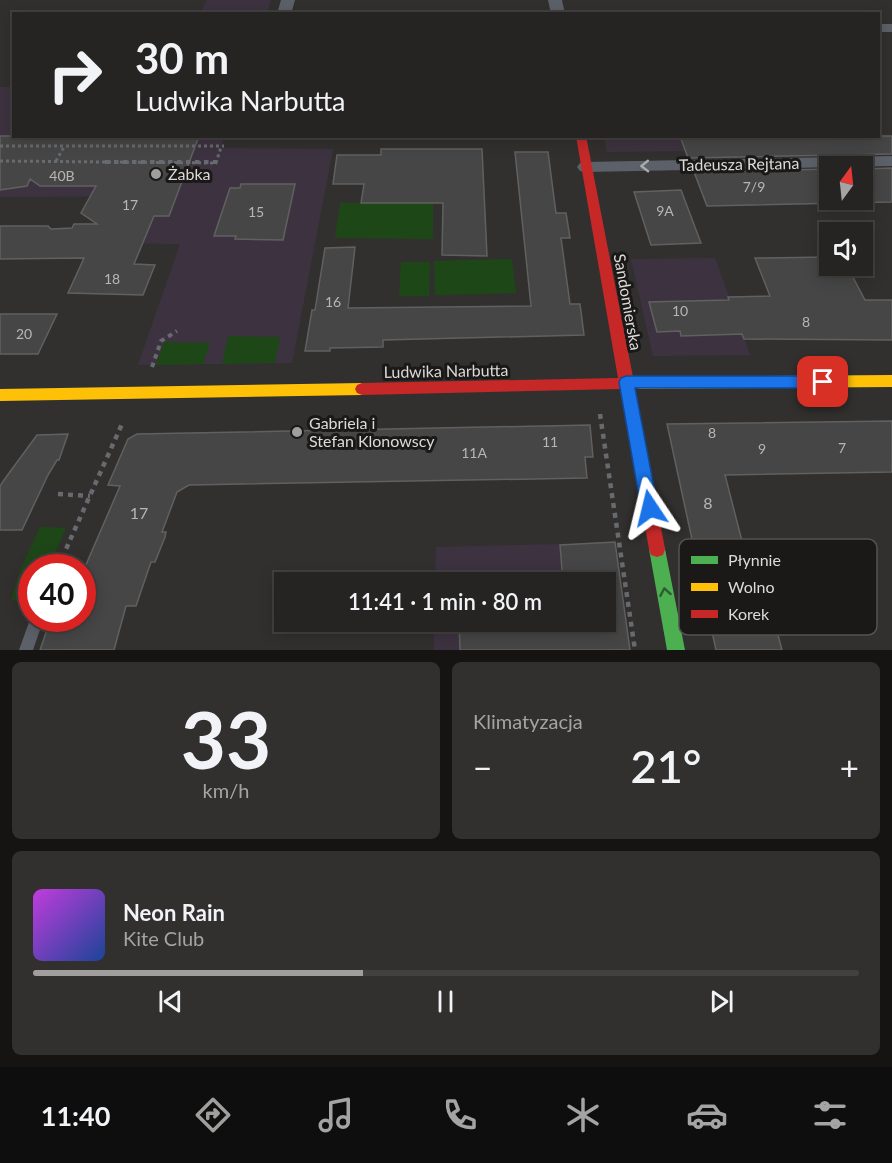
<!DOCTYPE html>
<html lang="pl">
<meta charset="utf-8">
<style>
body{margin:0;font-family:Lato,sans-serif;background:#32302f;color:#f1f3f6;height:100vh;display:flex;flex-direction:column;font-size:22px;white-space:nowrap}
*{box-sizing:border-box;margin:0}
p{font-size:20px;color:#a4a4a5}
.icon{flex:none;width:33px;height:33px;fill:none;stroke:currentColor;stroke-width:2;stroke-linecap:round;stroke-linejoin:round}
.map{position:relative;height:650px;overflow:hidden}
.sheet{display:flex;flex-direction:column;gap:12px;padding:12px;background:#151413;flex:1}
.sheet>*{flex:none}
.guide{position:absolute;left:12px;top:12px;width:868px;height:126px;border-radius:0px;box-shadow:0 3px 15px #0003,0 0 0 2px #424140;background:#262422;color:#f1f3f6;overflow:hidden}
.needle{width:39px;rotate:15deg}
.buttons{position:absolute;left:819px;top:156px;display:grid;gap:12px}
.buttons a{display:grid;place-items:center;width:54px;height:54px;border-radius:0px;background:#262422;box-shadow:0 3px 15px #0003,0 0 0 2px #424140;font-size:30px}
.speed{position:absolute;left:18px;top:554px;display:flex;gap:12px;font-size:30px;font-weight:700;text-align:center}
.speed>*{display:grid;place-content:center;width:78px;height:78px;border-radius:50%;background:#262422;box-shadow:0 3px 15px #0003,0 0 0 2px #424140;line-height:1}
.speed .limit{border:9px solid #d22;background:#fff;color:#111}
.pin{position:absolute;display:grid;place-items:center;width:51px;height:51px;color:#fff;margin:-26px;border-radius:12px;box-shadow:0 3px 9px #0006}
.me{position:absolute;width:66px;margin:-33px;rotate:350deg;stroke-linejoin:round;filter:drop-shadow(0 0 4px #0008)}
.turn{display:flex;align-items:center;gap:21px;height:126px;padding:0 24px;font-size:27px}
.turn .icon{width:78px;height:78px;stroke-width:2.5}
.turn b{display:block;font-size:42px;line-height:51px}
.big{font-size:45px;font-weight:600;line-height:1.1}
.sheet .widget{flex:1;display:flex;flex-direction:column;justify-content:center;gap:9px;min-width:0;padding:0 21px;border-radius:9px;background:#32302f}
.sheet .dial{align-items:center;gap:0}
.dial b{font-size:78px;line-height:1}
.song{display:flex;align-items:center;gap:18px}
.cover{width:72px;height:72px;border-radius:9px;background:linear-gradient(135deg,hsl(290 70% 55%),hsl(220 70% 35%))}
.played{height:6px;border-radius:3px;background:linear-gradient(90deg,#a09f9d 40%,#424140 40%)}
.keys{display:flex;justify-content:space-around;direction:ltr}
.heat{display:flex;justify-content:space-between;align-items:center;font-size:33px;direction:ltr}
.sheet .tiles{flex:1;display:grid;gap:12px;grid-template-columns:1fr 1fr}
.widget:last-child{grid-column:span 2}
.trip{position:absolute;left:274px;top:572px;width:342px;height:60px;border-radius:0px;background:#262422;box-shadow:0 3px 15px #0003,0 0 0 2px #424140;font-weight:600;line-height:60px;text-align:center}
.tabs{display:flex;height:96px;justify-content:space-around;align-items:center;background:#0f0e0e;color:#a4a4a5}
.tabs .icon{width:42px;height:42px}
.tabs .selected{color:#a09f9d}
.tabs b{font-size:27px;color:#f1f3f6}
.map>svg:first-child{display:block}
.commercial{fill:#3d3340}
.green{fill:#1e4718}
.building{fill:#474646;stroke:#616060;stroke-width:1.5}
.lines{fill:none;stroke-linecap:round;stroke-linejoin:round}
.path-far2{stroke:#676a6e;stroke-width:3;stroke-dasharray:3 3;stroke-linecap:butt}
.path-far1{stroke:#676a6e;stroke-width:4;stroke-dasharray:4.5 4.5;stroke-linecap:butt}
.path{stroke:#676a6e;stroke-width:4.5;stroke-dasharray:5 5;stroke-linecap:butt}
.lane{fill:#5c6169;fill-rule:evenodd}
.street{fill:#5c6169;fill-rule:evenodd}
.fast{fill:#4caf50;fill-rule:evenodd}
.slow{fill:#ffc107;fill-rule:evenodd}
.jam{fill:#c62828;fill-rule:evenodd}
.oneway{stroke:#a9aaac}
.oneway2{stroke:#305c31}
.route{fill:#1a73e8;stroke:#114b97;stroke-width:1.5}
.poi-dot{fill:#a09f9d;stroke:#1a1917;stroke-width:2}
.labels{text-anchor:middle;stroke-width:6;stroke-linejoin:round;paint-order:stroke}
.number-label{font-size:14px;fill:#b7b6b4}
.street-label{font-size:16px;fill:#dcdbd9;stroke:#1a1917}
.poi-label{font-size:16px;fill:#dcdbd9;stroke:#1a1917;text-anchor:start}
.near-number-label{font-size:16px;fill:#b7b6b4}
.key{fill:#1a1917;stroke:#545351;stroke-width:1.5}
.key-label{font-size:16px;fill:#dcdbd9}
</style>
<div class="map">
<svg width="892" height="650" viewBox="0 0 892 650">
<rect width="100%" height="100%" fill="#32302e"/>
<!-- commercial -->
<path class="commercial" d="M207 0H271L267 13H200Z
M0 87H13L14 136H224L221 148 333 149 292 363 138 365 180 244 91 243 113 196 0 197Z
M872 136 879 148 607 152 604 137Z
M715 258 750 355 653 356 631 259Z
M609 543 630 650H434V621H606V582H435L436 547Z"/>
<!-- green -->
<path class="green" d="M340 203H433V239L335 238Z
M512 259 516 293 435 295 434 261Z
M401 262H430L429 296H399Z
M228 336 280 337 275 363 222 364Z
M164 342 210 343 203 364 156 365Z
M40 527 66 528 49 567H32L31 599 11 600 20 570Z"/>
<!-- building -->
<path class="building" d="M0 136H199L169 216H154L134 264 155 265 143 295 68 293 84 258 0 259V226H48L51 229 72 228 74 224H97L81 213 96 186H40L30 179 27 186 0 190Z
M680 136H892V154L688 158Z
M381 149H482L487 256 442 255 443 203H361L364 184H333L337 155H381Z
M515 152H548L556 213H566L570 238H561L570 304H580L584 335 383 340V347L330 348V351H305L312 310H315L325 248 355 247 348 308 531 306Z
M892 168V202L707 206 694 172 830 169V200H862V169Z
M241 184H295L283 240 235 239 236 236H214L230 188H240Z
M681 190 701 243 651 245 634 192Z
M830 257V266H847L865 300H892V340L744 339 742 334 681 336 680 331 657 332 649 302 729 300 728 297 770 296 755 258Z
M0 314H57L38 354H0Z
M892 421V472L725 475 743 545 754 546 782 650H716L667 424Z
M590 425 593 457H585L587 478 189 485 177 492 162 532H166L165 537 155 562H151L136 606H126L114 650H40L51 618H82V574L120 486 108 485 128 439 137 434Z
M68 434 59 460H57L48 475 22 530H0V486L4 480 37 435Z
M615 542 630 650H460L459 622 606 621V582H563L560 545Z"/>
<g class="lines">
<!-- path-far2 -->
<path class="path-far2" d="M0 146H224
M0 161 216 163 221 147
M56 161 64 147"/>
<!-- path-far1 -->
<path class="path-far1" d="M105 162H216
M152 367 161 341 177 331"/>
<!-- path -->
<path class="path" d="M600 414 635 650
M58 494 90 496
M58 567 122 424"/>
<!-- lane -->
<path class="lane" d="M32 614V618H44L33 650H19Z"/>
<!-- street -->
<path class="street" d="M281 0H295L291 14H277Z
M548 0H562L565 14H551Z
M879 24H892V32H879Z
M892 156V166L586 172 580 171 577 167 580 163 586 162Z"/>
<!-- fast -->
<path class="fast" d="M657 541 663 543 665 549 685 650H667L649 549 651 543Z"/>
<!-- slow -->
<path class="slow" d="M892 375V387L640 389 635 387 633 383 635 379 640 377Z
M362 383 367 385 369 389 367 393 362 395 0 401V389Z"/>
<!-- jam -->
<path class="jam" d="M576 136H586L633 377 645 379 647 383 645 387 635 389 665 549 663 555 657 557 651 555 649 549 620 389 362 395 357 393 355 389 357 385 362 383 618 378Z"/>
</g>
<!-- one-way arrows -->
<defs><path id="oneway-chevron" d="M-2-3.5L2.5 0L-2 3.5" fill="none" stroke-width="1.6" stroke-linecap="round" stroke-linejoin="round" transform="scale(1.5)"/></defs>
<use class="oneway" href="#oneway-chevron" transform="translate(645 166) rotate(179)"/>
<use class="oneway2" href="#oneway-chevron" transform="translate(665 592) rotate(-100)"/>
<!-- route -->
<path class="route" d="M626 376H823L828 378 830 382 828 386 823 388H635L658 508 655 514 650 516 644 514 641 508 619 382 621 378Z"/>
<!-- markers -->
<g class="poi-dot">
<circle cx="156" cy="174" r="6"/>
<circle cx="297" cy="432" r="6"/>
</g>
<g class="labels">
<!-- number labels -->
<g class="number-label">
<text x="62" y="181">40B</text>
<text x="754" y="192">7/9</text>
<text x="130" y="210">17</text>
<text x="665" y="216">9A</text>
<text x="256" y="217">15</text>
<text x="112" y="284">18</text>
<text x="333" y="307">16</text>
<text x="680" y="316">10</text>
<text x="806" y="327">8</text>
<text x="24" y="339">20</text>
<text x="712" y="438">8</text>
<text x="550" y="447">11</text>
<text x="842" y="453">7</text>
<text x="762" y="454">9</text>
<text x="474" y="458">11A</text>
</g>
<!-- street labels -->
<g class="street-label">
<text transform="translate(739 164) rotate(-1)" y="6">Tadeusza Rejtana</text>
<text transform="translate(628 302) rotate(80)" y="6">Sandomierska</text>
<text transform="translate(446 371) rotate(-1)" y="6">Ludwika Narbutta</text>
</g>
<!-- poi labels -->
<g class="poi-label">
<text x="168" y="180">Żabka</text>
<text x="309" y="429">Gabriela i<tspan x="309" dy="18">Stefan Klonowscy</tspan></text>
</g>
<!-- near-number labels -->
<g class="near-number-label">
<text x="708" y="509">8</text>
<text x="139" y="519">17</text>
</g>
</g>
<!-- legend -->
<rect x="679" y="539" width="198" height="96" rx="9" class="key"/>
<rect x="691" y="556" width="27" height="8" fill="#4caf50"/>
<rect x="691" y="583" width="27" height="8" fill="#ffc107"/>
<rect x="691" y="610" width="27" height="8" fill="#c62828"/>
<g class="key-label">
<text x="728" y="566">Płynnie</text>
<text x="728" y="593">Wolno</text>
<text x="728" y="620">Korek</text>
</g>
</svg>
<div class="buttons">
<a><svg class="needle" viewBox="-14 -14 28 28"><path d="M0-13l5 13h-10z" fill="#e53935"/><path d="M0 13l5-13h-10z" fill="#a4a4a5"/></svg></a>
<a><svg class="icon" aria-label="sound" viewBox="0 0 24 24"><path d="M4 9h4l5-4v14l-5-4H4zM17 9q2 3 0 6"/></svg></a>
</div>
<div class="speed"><div class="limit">40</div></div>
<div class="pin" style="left:823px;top:382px;background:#d93025"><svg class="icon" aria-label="arrive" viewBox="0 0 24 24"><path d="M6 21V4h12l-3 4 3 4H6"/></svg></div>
<svg class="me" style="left:650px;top:508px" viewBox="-20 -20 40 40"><path d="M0-17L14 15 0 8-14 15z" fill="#1a73e8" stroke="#fff" stroke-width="4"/></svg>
<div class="trip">11:41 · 1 min · 80 m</div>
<div class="guide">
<div class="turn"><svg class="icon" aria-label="right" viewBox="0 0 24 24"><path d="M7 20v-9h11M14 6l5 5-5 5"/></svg><div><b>30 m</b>Ludwika Narbutta</div></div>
</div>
</div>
<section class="sheet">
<div class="tiles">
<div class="widget dial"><b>33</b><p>km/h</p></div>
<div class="widget"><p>Klimatyzacja</p>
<div class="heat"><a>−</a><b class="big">21°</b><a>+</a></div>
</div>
<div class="widget">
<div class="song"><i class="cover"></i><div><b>Neon Rain</b><p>Kite Club</p></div></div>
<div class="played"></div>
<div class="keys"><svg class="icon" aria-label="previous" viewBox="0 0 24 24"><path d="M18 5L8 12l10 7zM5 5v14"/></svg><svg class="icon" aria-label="pause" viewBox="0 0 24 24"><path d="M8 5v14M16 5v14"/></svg><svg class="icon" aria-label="next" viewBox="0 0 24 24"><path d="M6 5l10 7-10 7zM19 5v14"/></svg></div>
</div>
</div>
</section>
<nav class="tabs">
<b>11:40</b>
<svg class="icon selected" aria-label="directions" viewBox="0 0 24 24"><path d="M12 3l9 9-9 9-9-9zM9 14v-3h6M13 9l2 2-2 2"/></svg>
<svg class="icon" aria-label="music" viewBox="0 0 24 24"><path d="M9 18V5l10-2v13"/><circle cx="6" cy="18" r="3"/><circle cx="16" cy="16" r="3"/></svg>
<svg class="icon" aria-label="phone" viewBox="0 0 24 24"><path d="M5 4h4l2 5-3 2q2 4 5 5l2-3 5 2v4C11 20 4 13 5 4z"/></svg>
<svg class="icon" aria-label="climate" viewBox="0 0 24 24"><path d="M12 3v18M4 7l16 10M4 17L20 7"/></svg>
<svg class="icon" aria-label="car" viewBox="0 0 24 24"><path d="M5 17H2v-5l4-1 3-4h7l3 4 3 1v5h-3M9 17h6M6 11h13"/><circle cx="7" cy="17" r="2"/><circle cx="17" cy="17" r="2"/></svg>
<svg class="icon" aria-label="filters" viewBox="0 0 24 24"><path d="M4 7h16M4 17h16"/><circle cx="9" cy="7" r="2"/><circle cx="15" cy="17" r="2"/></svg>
</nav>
